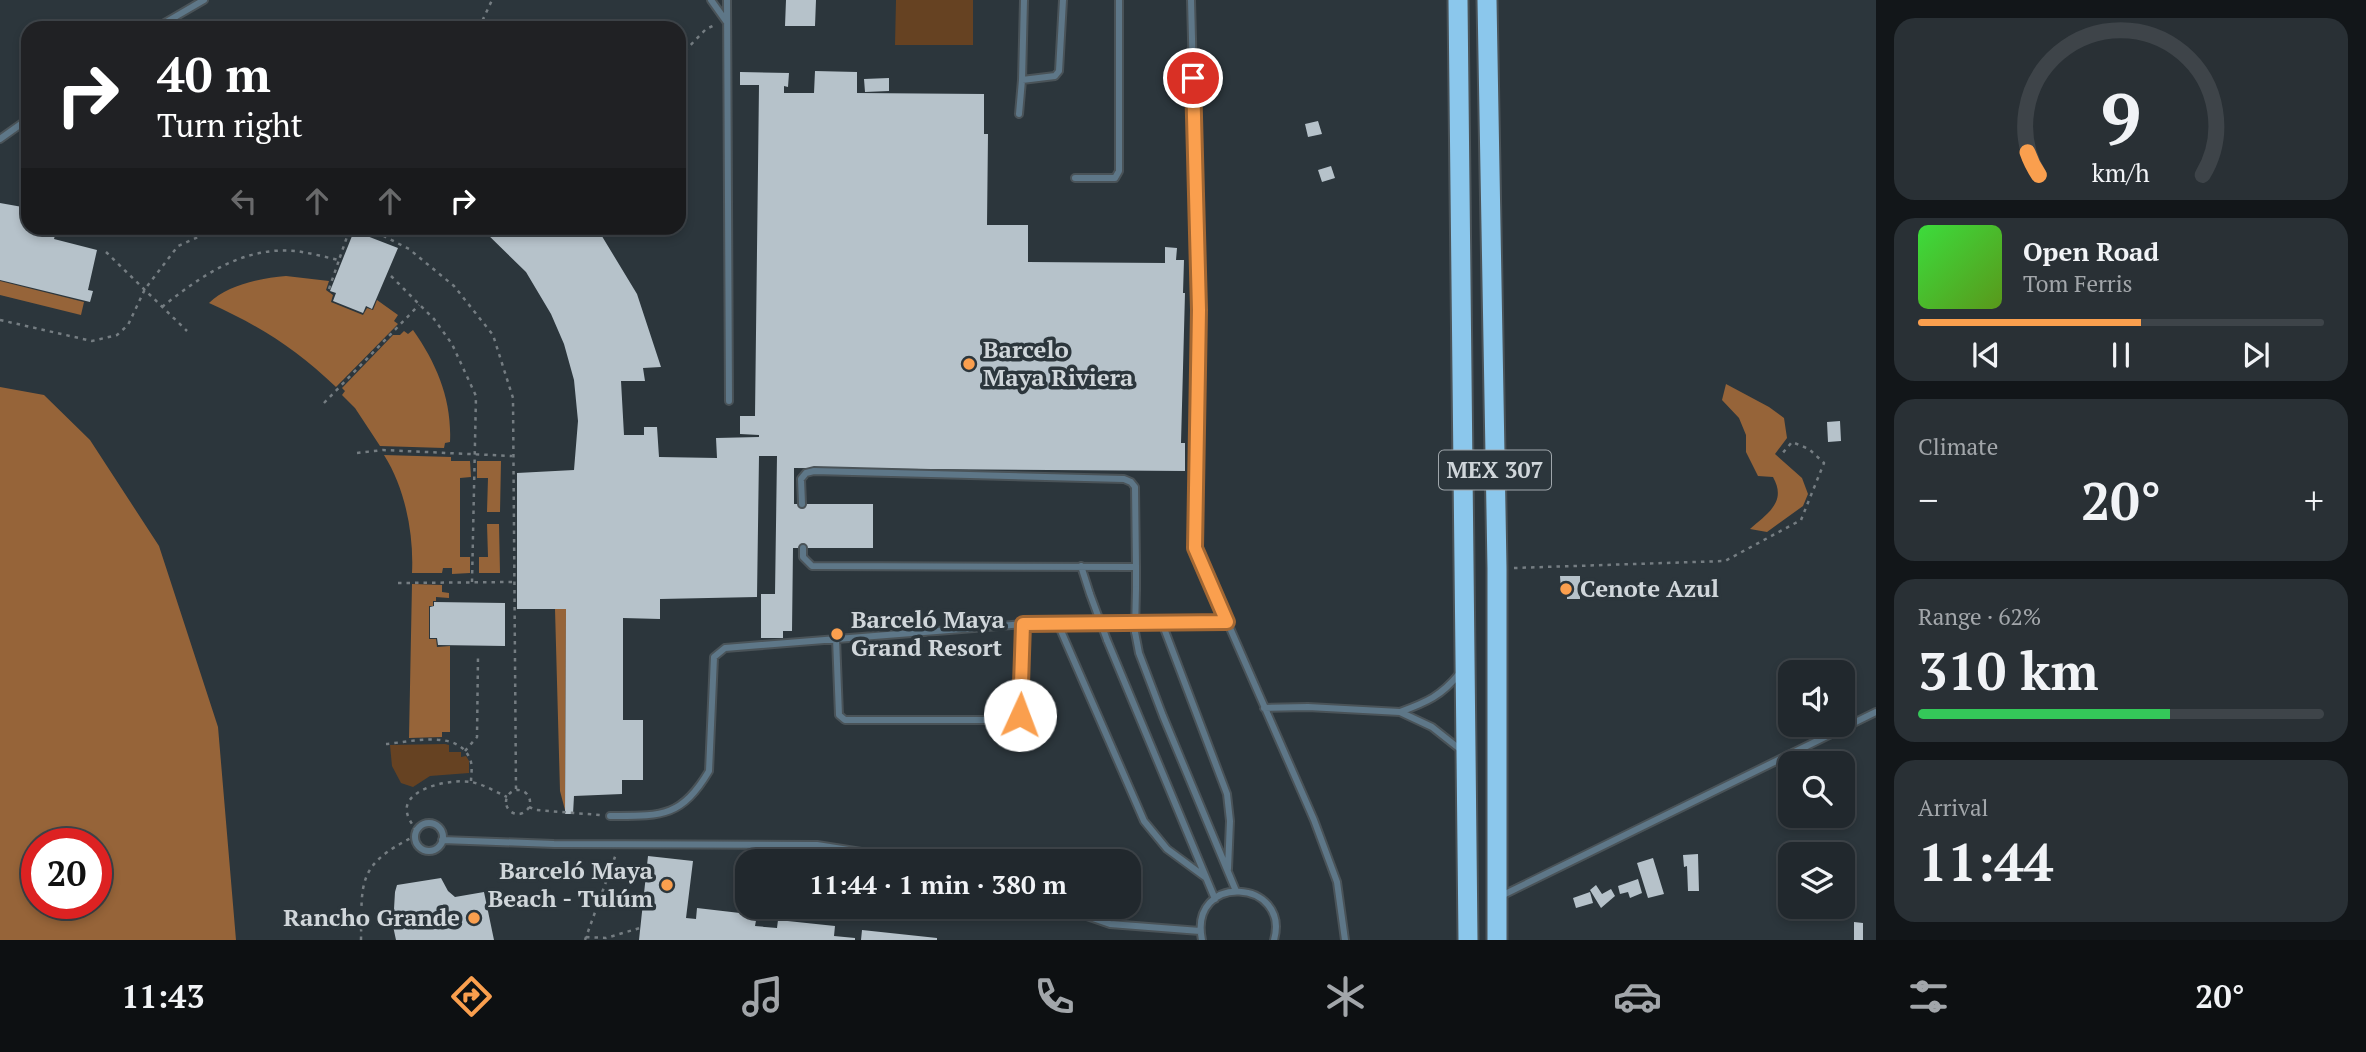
<!DOCTYPE html>
<meta charset="utf-8">
<style>
body{margin:0;font-family:"PT Serif",serif;background:#293035;color:#f1f3f6;height:100vh;display:flex;flex-direction:column;font-size:26px;white-space:nowrap}
*{box-sizing:border-box;margin:0}
p{font-size:23px;color:#a2a6aa}
.icon{flex:none;width:38px;height:38px;fill:none;stroke:currentColor;stroke-width:2;stroke-linecap:round;stroke-linejoin:round}
.map{position:relative;flex:1;overflow:hidden}
.details{display:flex;flex-direction:column;gap:18px;padding:18px;background:#121619;width:490px}
.details>*{flex:none}
.banner{position:absolute;left:21px;top:21px;width:665px;height:214px;border-radius:21px;box-shadow:0 4px 10px #0003,0 0 0 2px #3e4449;background:#202124;color:#fff;overflow:hidden}
.buttons{position:absolute;left:1778px;top:660px;display:grid;gap:14px}
.buttons a{display:grid;place-items:center;width:77px;height:77px;border-radius:14px;background:#21282d;box-shadow:0 4px 10px #0003,0 0 0 2px #3e4449;font-size:35px}
.speed{position:absolute;left:21px;top:828px;display:flex;gap:14px;font-size:35px;font-weight:700;text-align:center}
.speed>*{display:grid;place-content:center;width:91px;height:91px;border-radius:50%;background:#21282d;box-shadow:0 4px 10px #0003,0 0 0 2px #3e4449;line-height:1}
.speed .limit{border:10px solid #d22;background:#fff;color:#111}
.pin{position:absolute;display:grid;place-items:center;width:60px;height:60px;color:#fff;margin:-30px;border:4px solid #fff;border-radius:50%;box-shadow:0 2px 7px #0007}
.me{position:absolute;width:77px;margin:-38px;rotate:2deg;stroke-linejoin:round;filter:drop-shadow(0 0 5px #0008)}
.turn{display:flex;align-items:center;gap:24px;height:147px;padding:0 21px;font-size:32px}
.turn .icon{width:91px;height:91px;stroke-width:2.5}
.turn b{display:block;font-size:49px;line-height:60px}
.lanes{display:flex;align-items:center;height:66px;padding:0 21px;background:#0003;justify-content:center;gap:35px;direction:ltr}
.lanes .off{opacity:.35}
.big{font-size:52px;font-weight:800;line-height:1.1}
.details .card{flex:1;display:flex;flex-direction:column;justify-content:center;gap:10px;min-width:0;padding:0 24px;border-radius:21px;background:#293035}
.details .dial{align-items:center;gap:0}
.dial svg{height:182px;overflow:visible;fill:none;stroke:#3e4449;stroke-width:7;stroke-linecap:round;text-anchor:middle}
.dial text{fill:#f1f3f6;stroke:none}
.song{display:flex;align-items:center;gap:21px}
.cover{width:84px;height:84px;border-radius:10px;background:linear-gradient(135deg,hsl(120 70% 55%),hsl(90 70% 35%))}
.played{height:7px;border-radius:4px;background:linear-gradient(90deg,#fa9f4e 55%,#3e4449 55%)}
.keys{display:flex;justify-content:space-around;direction:ltr}
.heat{display:flex;justify-content:space-between;align-items:center;font-size:38px;direction:ltr}
.charge{height:10px;border-radius:5px;background:linear-gradient(90deg,#34c759 62%,#3e4449 0)}
.trip{position:absolute;left:735px;top:849px;width:406px;height:70px;border-radius:21px;background:#21282d;box-shadow:0 4px 10px #0003,0 0 0 2px #3e4449;font-weight:800;line-height:70px;text-align:center}
.menu{display:flex;height:112px;justify-content:space-around;align-items:center;background:#0d1012;color:#a2a6aa}
.menu .icon{width:49px;height:49px}
.menu .active{color:#fa9f4e}
.menu b{font-size:32px;color:#f1f3f6}
main{display:flex;flex:1;min-height:0}
.map>svg:first-child{display:block}
.green{fill:#664222}
.water{fill:#966439;fill-rule:evenodd}
.building{fill:#b6c2ca}
.lines{fill:none;stroke-linecap:round;stroke-linejoin:round}
.service-casing{stroke:#4a5358;stroke-width:10}
.trunk-casing{stroke:#4a5358;stroke-width:23}
.path{stroke:#757d82;stroke-width:2.5;stroke-dasharray:3.5 5;stroke-linecap:butt}
.service{stroke:#5e7788;stroke-width:6}
.trunk{stroke:#8bc7ec;stroke-width:19}
.service-bridge-casing{stroke:#4a5358;stroke-width:10;stroke-linecap:butt}
.service-bridge{stroke:#5e7788;stroke-width:6}
.route-casing{stroke:#a26733;stroke-width:18}
.route{stroke:#fa9f4e;stroke-width:12}
.poi-dot{fill:#fa9f4e;stroke:#2c363c;stroke-width:2.5}
.labels{text-anchor:middle;stroke-width:7;stroke-linejoin:round;paint-order:stroke}
.shield{fill:#2c363c;stroke:#9fa6ab;stroke-width:2}
.shield-label{font-size:23px;font-weight:bold;fill:#d0d6da}
.poi-label{font-size:24px;font-weight:bold;fill:#d0d6da;stroke:#2c363c;text-anchor:start}
</style>
<main>
<div class="map">
<svg width="1876" height="940" viewBox="0 0 1876 940">
<rect width="100%" height="100%" fill="#2c363c"/>
<!-- green -->
<path class="green" d="M896 0H973V45H895Z
M445 744 449 745V752H461V757L466 756 469 761V773L430 776 413 787 401 783 392 766 390 745Z"/>
<!-- water -->
<path class="water" d="M286 276 329 281 326 290 333 295 331 302 363 315 367 308 373 310 377 300 398 315 394 321 398 324 336 387C295 348 260 326 209 303 227 285 261 278 286 276Z
M0 281 84 302 81 315 0 295Z
M413 330C437 364 452 400 450 442L445 443 444 448 380 446 355 408 342 395 345 391 342 388 393 335H400L404 331 408 334Z
M1726 384 1769 407 1784 418 1787 438 1775 454 1802 478 1808 494 1803 506 1767 532 1750 529C1768 513 1787 502 1773 477L1758 476 1746 452V435L1739 418 1722 400Z
M0 387 44 395 90 440 159 546 218 727 236 940H0ZM37 844H96V903H37Z
M384 455 451 457V461H470L471 477 460 478V557H470V573L452 574V568H443L442 573H412C414 534 405 488 384 455Z
M477 461H501L500 512H487L488 478H477Z
M487 524H499L500 573H479V557H488Z
M412 584 442 585V592L449 593V598L436 597V601H433V606H429V639H436L437 647 450 646V732H442V737L409 738Z
M555 609H566L565 810 560 791Z"/>
<!-- building -->
<path class="building" d="M786 0H816L815 26H785Z
M815 71 857 72V93L984 94V134H988L987 225H1028V262L1165 263V247L1177 248 1176 260H1184L1183 293H1185L1181 443H1185V471L794 468V504H873V548H793L792 631H783V638H761V594H775L777 456H759L757 597 660 599V619L623 618V720H643V780H622V794L574 796 573 814H565L566 609H517V473L574 470 578 421 574 380 564 344 551 314 526 272 481 228H597L637 294 661 367 643 368 645 381H621L624 435H644V427H657L659 457 717 458 716 438 759 437V435L740 434V416H755L759 85H740V72L789 73 788 87 784 86V93H814Z
M889 78V91L865 92 864 79Z
M1318 121 1322 134 1308 137 1305 124Z
M1331 166 1335 178 1322 182 1318 170Z
M0 203 28 208V228H57L54 239 97 250 88 290 93 291 90 302 0 280Z
M354 231 398 248 372 309 366 306 363 313 333 301 336 293 330 291Z
M1840 421 1841 441 1828 442 1827 422Z
M1560 576H1580V599H1567V591H1561Z
M434 602 505 603V646L438 645 437 638H430V607L434 606Z
M1698 854 1699 891H1688L1687 866 1684 867 1683 855Z
M648 856 693 861 686 918 696 919 697 908 757 915 755 926 777 928 778 920 835 926 834 936 855 938V940H639Z
M1653 858 1664 894 1648 898 1637 863Z
M441 878 448 891 455 897 484 892 494 940H396L393 926 395 892 397 885Z
M1638 879 1642 893 1630 898 1628 892 1620 894 1618 886Z
M1596 885 1602 894 1611 889 1615 896 1601 908 1590 890Z
M1590 892 1593 903 1576 908 1573 898Z
M1854 922 1863 923V940H1854Z
M862 930 937 938V940H861Z"/>
<g class="lines">
<!-- service casing -->
<g class="service-casing">
<path id="service" d="M711 0 726 21
M727 0 729 401
M1191 0 1199 310 1195 548 1314 820 1337 882 1345 940
M156 28 204 0
M1022 80 1055 76 1059 71 1063 0
M1019 114 1022 80 1024 0
M0 139 28 119
M1075 178H1115L1119 171V0
M802 504 801 479 806 473 814 471 1124 479 1131 482 1135 487 1136 567 812 566 803 557V548
M1081 566 1090 594
M1136 589V567
M1162 623 1227 794 1230 821 1228 869
M1058 624 1144 821 1167 849 1205 877
M1135 632 1139 653 1163 716 1236 891
M836 638 839 715 845 720H1016L1020 715 1023 624
M1107 640 1215 899
M1264 708 1308 707 1400 712 1432 727 1461 750
M1400 712C1427 702 1441 696 1459 674
M610 816C661 816 681 818 709 771L714 657 725 648 1023 624 1227 622
M415 837a14 14 0 1 1 28 0a14 14 0 1 1-28 0Z
M442 840 554 844 817 845 918 861
M1501 896 1876 712
M1058 906 1110 924 1200 931
M1202 940C1188 872 1291 879 1274 940"/>
</g>
<!-- trunk casing -->
<g class="trunk-casing">
<path id="trunk" d="M1458 0 1468 940
M1487 0 1497 568V940"/>
</g>
<!-- path -->
<path class="path" d="M479 28 492 0
M679 57 706 29 717 24
M368 228 409 249 454 286 493 335 513 398 516 790
M106 252 187 331
M391 276 434 319 452 344 476 396 472 582
M329 289 339 260
M162 307C201 276 243 246 296 251 310 253 325 257 339 260L350 228
M0 320 92 341 117 335 128 325 145 289 178 246 218 228
M324 403 419 305
M357 453 383 450 512 456
M1514 568 1725 561 1801 520 1824 463 1809 449 1792 442 1781 455
M398 583 513 582
M386 744C411 742 458 729 470 759 473 766 471 775 471 782
M465 751 477 737 478 656
M506 802a12 12 0 1 1 24 0a12 12 0 1 1-24 0Z
M529 807 536 810 600 815
M416 831C412 823 405 815 407 806 412 786 454 779 471 782 483 784 496 792 507 797
M586 937 606 938 640 928
M361 940C362 882 356 865 415 836
M585 940 616 854"/>
<!-- service -->
<use href="#service" class="service"/>
<!-- trunk -->
<use href="#trunk" class="trunk"/>
<!-- service-bridge casing -->
<g class="service-bridge-casing">
<path id="service-bridge" d="M1090 594 1107 640
M1135 632 1136 589"/>
</g>
<!-- service-bridge -->
<use href="#service-bridge" class="service-bridge"/>
</g>
<g class="lines">
<!-- route casing -->
<g class="route-casing">
<path id="route" d="M1020 715 1023 624 1227 622 1195 548 1199 310 1193 78"/>
</g>
<!-- route -->
<use href="#route" class="route"/>
</g>
<!-- markers -->
<g class="poi-dot">
<circle cx="969" cy="364" r="7"/>
<circle cx="1566" cy="589" r="7"/>
<circle cx="837" cy="634" r="7"/>
<circle cx="667" cy="885" r="7"/>
<circle cx="474" cy="918" r="7"/>
</g>
<g class="labels">
<!-- shield labels -->
<rect class="shield" x="1439" y="450.5" width="112" height="39" rx="5"/>
<g class="shield-label">
<text x="1495" y="478">MEX 307</text>
</g>
<!-- poi labels -->
<g class="poi-label">
<text x="983" y="358">Barcelo<tspan x="983" dy="28">Maya Riviera</tspan></text>
<text x="1580" y="597">Cenote Azul</text>
<text x="851" y="628">Barceló Maya<tspan x="851" dy="28">Grand Resort</tspan></text>
<text x="653" y="879" text-anchor="end">Barceló Maya<tspan x="653" dy="28">Beach - Tulúm</tspan></text>
<text x="460" y="926" text-anchor="end">Rancho Grande</text>
</g>
</g>
</svg>
<div class="buttons">
<a><svg class="icon" aria-label="sound" viewBox="0 0 24 24"><path d="M4 9h4l5-4v14l-5-4H4zM17 9q2 3 0 6"/></svg></a>
<a><svg class="icon" aria-label="search" viewBox="0 0 24 24"><circle cx="10" cy="10" r="6"/><path d="M15 15l6 6"/></svg></a>
<a><svg class="icon" aria-label="layers" viewBox="0 0 24 24"><path d="M12 4l9 5-9 5-9-5zM3 14l9 5 9-5"/></svg></a>
</div>
<div class="speed"><div class="limit">20</div></div>
<div class="pin" style="left:1193px;top:78px;background:#d93025"><svg class="icon" aria-label="arrive" viewBox="0 0 24 24"><path d="M6 21V4h12l-3 4 3 4H6"/></svg></div>
<svg class="me" style="left:1020px;top:715px" viewBox="-20 -20 40 40"><circle r="19" fill="#fff"/><path d="M0-13L10 11 0 6-10 11z" fill="#fa9f4e"/></svg>
<div class="trip">11:44 · 1 min · 380 m</div>
<div class="banner">
<div class="turn"><svg class="icon" aria-label="right" viewBox="0 0 24 24"><path d="M7 20v-9h11M14 6l5 5-5 5"/></svg><div><b>40 m</b>Turn right</div></div>
<div class="lanes"><svg class="icon off" aria-label="left" viewBox="0 0 24 24"><path d="M17 20v-9H6M10 6l-5 5 5 5"/></svg><svg class="icon off" aria-label="ahead" viewBox="0 0 24 24"><path d="M12 20V5M6 11l6-6 6 6"/></svg><svg class="icon off" aria-label="ahead" viewBox="0 0 24 24"><path d="M12 20V5M6 11l6-6 6 6"/></svg><svg class="icon" aria-label="right" viewBox="0 0 24 24"><path d="M7 20v-9h11M14 6l5 5-5 5"/></svg></div>
</div>
</div>
<section class="details">
<div class="card dial"><svg viewBox="0 0 100 80">
<path d="M14 69A42 42 0 1 1 86 69"/>
<path d="M14 69A42 42 0 0 1 9 59" stroke="#fa9f4e"/>
<text x="50" y="56" font-size="32" font-weight="700">9</text>
<text x="50" y="72" font-size="11">km/h</text>
</svg></div>
<div class="card">
<div class="song"><i class="cover"></i><div><b>Open Road</b><p>Tom Ferris</p></div></div>
<div class="played"></div>
<div class="keys"><svg class="icon" aria-label="previous" viewBox="0 0 24 24"><path d="M18 5L8 12l10 7zM5 5v14"/></svg><svg class="icon" aria-label="pause" viewBox="0 0 24 24"><path d="M8 5v14M16 5v14"/></svg><svg class="icon" aria-label="next" viewBox="0 0 24 24"><path d="M6 5l10 7-10 7zM19 5v14"/></svg></div>
</div>
<div class="card"><p>Climate</p>
<div class="heat"><a>−</a><b class="big">20°</b><a>+</a></div>
</div>
<div class="card"><p>Range · 62%</p><b class="big">310 km</b><div class="charge"></div></div>
<div class="card"><p>Arrival</p><b class="big">11:44</b></div>
</section>
</main>
<nav class="menu">
<b>11:43</b>
<svg class="icon active" aria-label="directions" viewBox="0 0 24 24"><path d="M12 3l9 9-9 9-9-9zM9 14v-3h6M13 9l2 2-2 2"/></svg>
<svg class="icon" aria-label="music" viewBox="0 0 24 24"><path d="M9 18V5l10-2v13"/><circle cx="6" cy="18" r="3"/><circle cx="16" cy="16" r="3"/></svg>
<svg class="icon" aria-label="phone" viewBox="0 0 24 24"><path d="M5 4h4l2 5-3 2q2 4 5 5l2-3 5 2v4C11 20 4 13 5 4z"/></svg>
<svg class="icon" aria-label="climate" viewBox="0 0 24 24"><path d="M12 3v18M4 7l16 10M4 17L20 7"/></svg>
<svg class="icon" aria-label="car" viewBox="0 0 24 24"><path d="M5 17H2v-5l4-1 3-4h7l3 4 3 1v5h-3M9 17h6M6 11h13"/><circle cx="7" cy="17" r="2"/><circle cx="17" cy="17" r="2"/></svg>
<svg class="icon" aria-label="filters" viewBox="0 0 24 24"><path d="M4 7h16M4 17h16"/><circle cx="9" cy="7" r="2"/><circle cx="15" cy="17" r="2"/></svg>
<b>20°</b>
</nav>
